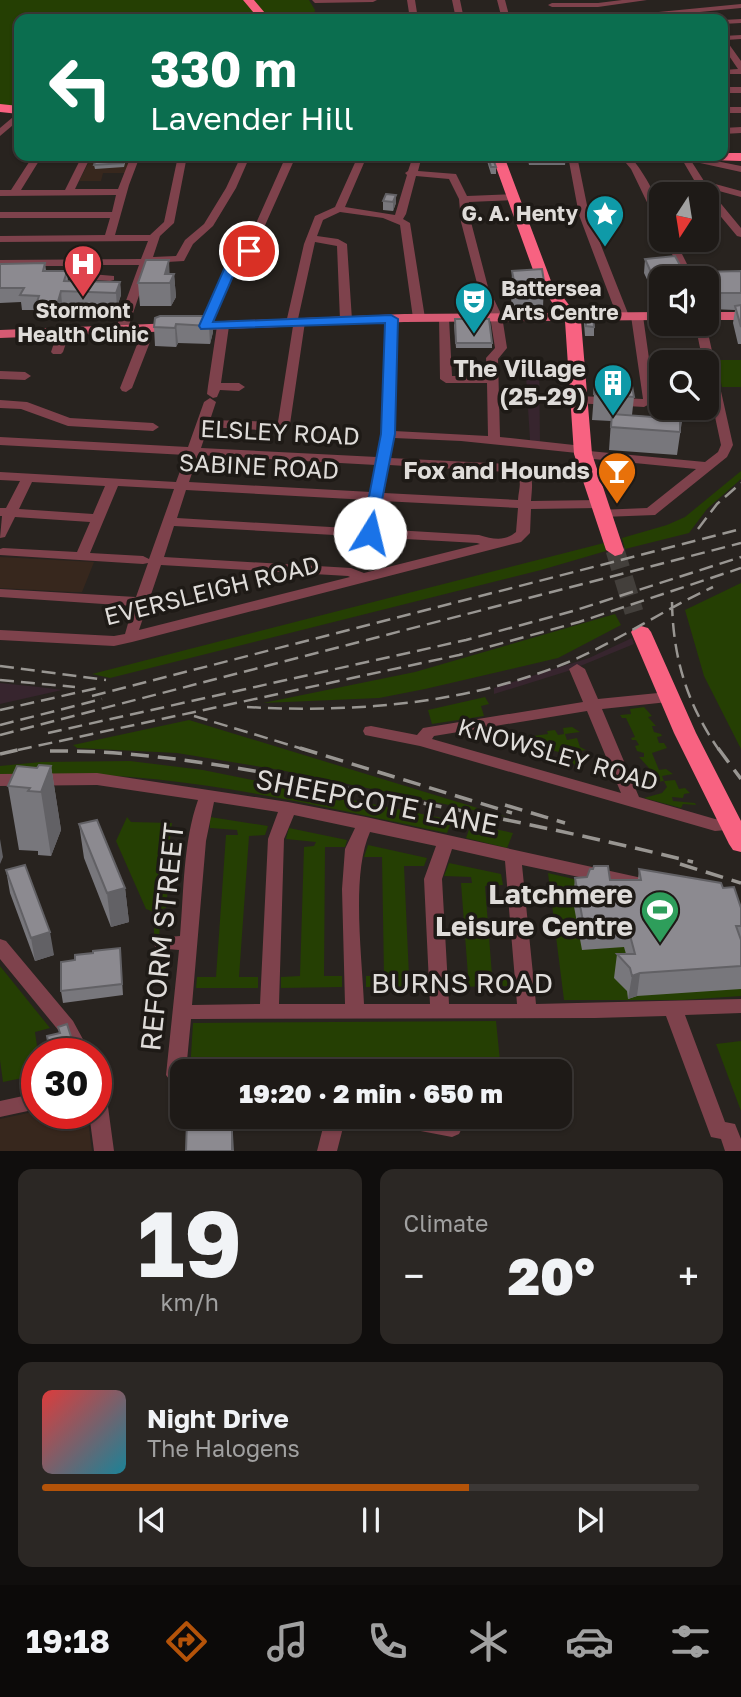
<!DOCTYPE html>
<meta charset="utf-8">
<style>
body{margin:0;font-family:"Golos Text",sans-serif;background:#2b2724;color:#f1f3f6;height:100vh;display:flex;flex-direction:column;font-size:26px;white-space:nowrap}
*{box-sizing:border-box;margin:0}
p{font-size:23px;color:#a1a1a1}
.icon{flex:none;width:38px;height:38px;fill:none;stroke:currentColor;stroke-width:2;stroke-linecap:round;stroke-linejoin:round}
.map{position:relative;height:1151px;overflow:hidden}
.panel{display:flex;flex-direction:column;gap:18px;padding:18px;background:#100e0d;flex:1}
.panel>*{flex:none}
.banner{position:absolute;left:14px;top:14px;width:714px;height:147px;border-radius:14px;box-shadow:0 2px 5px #0004,0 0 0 2px #3c3836;background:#0b6e4f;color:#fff;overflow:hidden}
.needle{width:46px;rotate:192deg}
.tools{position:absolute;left:649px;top:182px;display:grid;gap:14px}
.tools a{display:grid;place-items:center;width:70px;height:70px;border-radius:14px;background:#1e1a17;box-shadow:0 2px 5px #0004,0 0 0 2px #3c3836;font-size:35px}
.speed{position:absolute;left:21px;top:1038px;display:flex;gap:14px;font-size:35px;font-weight:700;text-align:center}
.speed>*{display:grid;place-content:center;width:91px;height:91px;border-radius:50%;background:#1e1a17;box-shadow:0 2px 5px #0004,0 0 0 2px #3c3836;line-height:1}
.speed .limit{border:10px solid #d22;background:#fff;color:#111}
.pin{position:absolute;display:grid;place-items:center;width:60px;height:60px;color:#fff;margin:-30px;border:4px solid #fff;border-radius:50%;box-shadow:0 2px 7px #0007}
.me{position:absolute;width:77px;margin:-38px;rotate:9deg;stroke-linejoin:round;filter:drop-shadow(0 0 5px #0008)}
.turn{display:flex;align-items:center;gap:24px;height:147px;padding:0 21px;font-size:32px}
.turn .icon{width:91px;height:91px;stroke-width:2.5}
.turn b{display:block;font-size:49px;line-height:60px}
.big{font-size:52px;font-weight:800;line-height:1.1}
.panel .card{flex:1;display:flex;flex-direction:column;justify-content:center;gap:10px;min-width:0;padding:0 24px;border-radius:14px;background:#2b2724}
.panel .dial{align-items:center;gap:0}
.dial b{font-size:91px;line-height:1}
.song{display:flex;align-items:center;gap:21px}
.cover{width:84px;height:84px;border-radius:10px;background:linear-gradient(135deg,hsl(0 70% 55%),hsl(190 70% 35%))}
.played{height:7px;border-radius:4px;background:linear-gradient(90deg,#b45309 65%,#3c3836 65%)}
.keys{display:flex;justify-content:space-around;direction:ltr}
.heat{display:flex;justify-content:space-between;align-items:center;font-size:38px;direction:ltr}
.panel .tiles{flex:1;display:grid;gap:18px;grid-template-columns:1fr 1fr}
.card:last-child{grid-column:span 2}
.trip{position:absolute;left:170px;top:1059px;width:402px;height:70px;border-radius:14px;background:#1e1a17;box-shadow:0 2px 5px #0004,0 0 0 2px #3c3836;font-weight:800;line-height:70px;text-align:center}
.tab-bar{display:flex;height:112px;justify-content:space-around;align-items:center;background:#0c0a09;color:#a1a1a1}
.tab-bar .icon{width:49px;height:49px}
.tab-bar .current{color:#b45309}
.tab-bar b{font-size:32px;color:#f1f3f6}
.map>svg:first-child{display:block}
.industrial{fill:#37252e}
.education{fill:#37271d}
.green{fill:#253f03}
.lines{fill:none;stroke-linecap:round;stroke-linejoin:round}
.highway-tunnel{stroke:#433f3b;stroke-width:19;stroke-dasharray:19 10;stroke-linecap:butt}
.minor{fill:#7e424c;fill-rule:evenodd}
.major{fill:#d55a72;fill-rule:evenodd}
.highway{fill:#f86281;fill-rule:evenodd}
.rail-far1{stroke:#999692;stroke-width:2.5;stroke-dasharray:14 7;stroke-linecap:butt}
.rail{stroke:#999692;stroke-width:3.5;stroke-dasharray:18 9;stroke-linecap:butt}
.wall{fill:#78777c}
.shaded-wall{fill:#626165}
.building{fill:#8c8a90;stroke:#626165;stroke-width:2}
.route{fill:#1a73e8;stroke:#114b97;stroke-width:2}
.labels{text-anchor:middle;stroke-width:7;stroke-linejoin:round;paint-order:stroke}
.far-poi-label{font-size:21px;font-weight:bold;fill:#dfdcd9;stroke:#1e1a16;text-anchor:end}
.poi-label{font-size:24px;font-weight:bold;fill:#dfdcd9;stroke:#1e1a16;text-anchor:end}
.street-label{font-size:24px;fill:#dfdcd9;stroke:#1e1a16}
.near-street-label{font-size:28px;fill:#dfdcd9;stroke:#1e1a16}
.near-poi-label{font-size:28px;font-weight:bold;fill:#dfdcd9;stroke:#1e1a16;text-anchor:end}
</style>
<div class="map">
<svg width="741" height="1151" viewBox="0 0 741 1151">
<rect width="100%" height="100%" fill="#28231f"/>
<!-- industrial -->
<path class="industrial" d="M525 360H539L540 442 530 440Z
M632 638 634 644 568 671 494 694V688L589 658Z
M0 683 39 687 62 690 0 704Z"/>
<!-- education -->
<path class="education" d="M92 156H131L125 173H103L101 181H79Z
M0 557 94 562 82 592H71L0 588Z
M37 1111 87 1113 92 1151H0V1119Z"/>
<!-- green -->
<path class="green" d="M0 0H243L261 19H19V107L0 105Z
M252 0H309L315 10 313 19H269Z
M716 360H741V387H722Z
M741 471V479L707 509 689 533 625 549 622 538 667 525 685 517Z
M604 543 606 551 541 570 110 678 92 674Z
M741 583V749L704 676 685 610Z
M615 614 621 625 558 658 425 689 379 698 263 703 415 672Z
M485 697 489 704 481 706 484 716 432 724 428 710Z
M644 707 652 716 648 717 656 726H652L654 732 661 734 662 736 657 737 659 743H664L667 748 652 753 659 770 666 769 673 774 662 776 664 781 675 780 679 789 685 788 690 793 684 794 683 798 672 797 673 801 695 803 696 805 683 804 681 808 644 798 662 793 667 787 664 781 650 783 649 781 656 780 653 773 646 774 644 769 649 768 639 757H644V753L637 751 635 746 639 745 636 740H632L631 738 635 737 626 718H622L620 715 631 714 630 709Z
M189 720 507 817 280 770 177 753 77 748 73 745Z
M572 727 580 732 565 734 567 740 577 738 580 747 586 750 580 751 581 755 576 756 583 759 578 769 572 762 561 764 566 754 551 750 545 760 537 757 542 748 526 743 525 737 548 734 547 731 555 730 558 735 564 734 563 728Z
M130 761 203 770 452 820 447 833C307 803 143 763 0 777V766L41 762Z
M127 817 131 822 172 823 165 882 168 888 166 908 162 909 159 936H154V912L146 909 116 841Z
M210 817 268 826 265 835 249 836 239 977H258V988H196L197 977H216L226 835H238L237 830 210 828Z
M471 824 513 833 507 848 466 838Z
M289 828 347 840 345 847H325L324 976H342V987L281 988V977L300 976 304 847 314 846 316 842 286 839Z
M368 845 427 858 424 866H404L409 976H427V986L366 987V976H384L382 857H364Z
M449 863 501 874 503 885 485 886 492 975 511 976 513 986 451 987 450 976 468 975 461 883H472L471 877 444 876Z
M548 873 741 918V996L682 1000H564Z
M0 966 50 1028 35 1032 38 1053 37 1075 3 1082 0 1060Z
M496 1021 501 1071H190L193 1023Z
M741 1041V1111L716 1044Z"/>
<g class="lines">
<!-- highway-tunnel -->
<path class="highway-tunnel" d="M615 550 634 612"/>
<!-- minor -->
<path class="minor" d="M312 0H377L373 2 315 3Z
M407 0H415L418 19H410Z
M452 0H460L464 19H456Z
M497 0H505L510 19H502Z
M622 0H647L598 7H552L548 5 552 3H598Z
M741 4V8L628 19H603L607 17Z
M741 19V23L723 24V20Z
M741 35V39L726 40 741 61V74H723V70L738 69 723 47V36Z
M723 87H741V93H723Z
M723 107H741V113H723Z
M19 112V120L0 136V128Z
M741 127V133L723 134V128Z
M33 156H42L21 190H65L82 156H91L75 189H118L131 156H140L129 185 115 235H150L164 222 178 156H187L174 223 160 236 153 257 176 256 185 240 204 224 226 188 241 156H250L236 188 213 226 193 244 184 261 150 263 128 328 122 331 116 328 139 265H94L91 274 114 276V280L110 281 81 279 80 277 84 266H0V260L141 259 148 241 0 242V236L105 235 110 218H0V212H112L116 195 0 196V190H11Z
M286 156H296L250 259 234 271 211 326 205 329 201 328 199 326 224 269 241 257Z
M358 156H367L345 207 395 215 407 175 405 173 408 171 413 156H422L418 171 456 174 467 196 513 194 518 197 513 200 469 202 471 222 488 287 502 316 507 348 498 359 500 437 583 446 587 447 589 451 705 462 718 452 721 445 707 379V362H703L695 324H706L733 445 727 457 655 515 603 517 596 513 598 510 647 508 696 469 583 458 579 457 577 453 461 441 394 438 390 458 509 464C535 471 533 476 531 501L599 500 606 504 599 508 531 509 530 533 521 542 132 642 114 646 0 640V630L114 636 125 634 133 606 0 597V589L136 597 148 563 143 564 0 555V549L3 548 77 552 90 522 15 517 5 537 0 538 2 516H0V508H6L20 481 0 480V472L176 482 186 455 0 445V437L188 447 204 402 210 398 216 402 210 420 278 422 293 326 286 323 304 244 315 216 335 207ZM416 176 449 179 459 199 461 222 478 287 490 316 495 348 486 358 487 376H452L449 318 443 315 439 316 440 379 446 383H487L488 436 394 431 397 319 391 316 385 319 382 434 377 457 201 448 208 427 277 431 290 424 305 322 298 319 315 242 337 246 340 320 346 323 352 320 347 244 338 239 317 236 323 220 340 212 383 218 400 225 413 318 419 321 423 320 425 318 410 223 403 219 406 214ZM198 455 376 465 371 492 189 482ZM389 465 508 472C525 477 519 485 518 500L384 493ZM32 482 105 486 93 514 19 509ZM118 486 174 489 149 559 143 556 90 553ZM186 490 369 500 364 529 177 518ZM382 501 518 508 516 532C504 542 493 539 479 535L377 529ZM174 526 477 543 480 544 364 573 351 568 164 557ZM161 565 348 576 350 577 139 630Z
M568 156H577L589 215 629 316 627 318 623 319 617 316 579 215Z
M620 156H630C645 174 662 202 662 226L657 223 631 169Z
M680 156H688L704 181 741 191V197L708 188 741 228V237L737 236 707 200V194L701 192Z
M695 156H704L706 159 741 166V172L700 163Z
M665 240H675L694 278H684Z
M637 313 643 316 655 401 644 407 575 403 573 400 575 397 579 396 643 399 631 316Z
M223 323 229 326 221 383H239L245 387 239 391 220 390 217 397 213 398 207 394 208 386 217 326Z
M145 325 151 328 150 342 132 388 126 392 122 391 120 388 138 342 139 328Z
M64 328 70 331 63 352 61 354H53L51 352 58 331Z
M0 371 25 372 31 376 25 380 0 379Z
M0 400 27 402 70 418 153 423 159 427 153 431 68 426 21 409 0 408Z
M577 664 585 669 598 699 668 692 673 693 676 697 673 701 668 702 602 709 639 797 715 819 737 821 739 825 737 829 715 831 420 746 365 735 363 731 365 727 371 726 417 735 423 728 429 727 583 702 569 669ZM587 711 621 793 432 739 434 736Z
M97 773 288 802 366 817 642 878 645 883 642 888 636 889 522 865 536 1004 741 999V1013L685 1015 725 1122 735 1124 741 1139V1151H725L721 1139 711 1137 666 1016 595 1018 191 1019 186 1071H182V1089L175 1087 166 1075 179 950 156 948 153 943 156 938 180 936C184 892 183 842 198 800L97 785 0 786V774ZM214 802 278 812 268 839 260 1004 192 1005 206 841ZM294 815 355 828 345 849 342 889 345 1004H279L284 839ZM370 832 436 846 424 879 430 1004H364C362 956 351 874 370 832ZM452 849 505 861 517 1004H449L442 879Z
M0 939 6 941 73 1021 91 1054H72L59 1031 0 959Z
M96 1084 103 1086 106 1092 114 1151H94L89 1113H96Z
M37 1093V1109L0 1117V1101Z
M326 1116H346L337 1151H317Z
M374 1116H435L459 1122 462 1128 459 1134 452 1137 384 1124 377 1122Z"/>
<!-- major -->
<path class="major" d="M662 312V320L404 322 0 338V330L404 314Z
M707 312H741V320H707Z"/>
<!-- highway -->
<path class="highway" d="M243 0H254L270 19H259Z
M0 104 19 106V114L0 112Z
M723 153H741V161L709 160 703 156H723Z
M492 156H504L551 281 581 321 592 454 624 550 622 554 615 556 606 550 574 454 565 321 537 281Z
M641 626 648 628 651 632 696 733 741 821V852L733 850 729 844 674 733 631 632 634 628Z"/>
<!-- rail-far1 -->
<path class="rail-far1" d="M698 529 717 504 741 483
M672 602C673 658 687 704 719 750
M0 666 106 680
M0 680 75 687
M92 696 741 529
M247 707C354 713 466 704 566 663 617 642 663 610 713 587
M0 710 102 687
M194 716 306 750
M0 725 102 699
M48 733 466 640 573 611 741 557
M0 735 741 543
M18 750 459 655 579 622 741 568"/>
<!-- rail -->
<path class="rail" d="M300 748 512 813
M718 748 741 779
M50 751C158 750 260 772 366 792 475 813 585 835 693 862
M0 754 26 748
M505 805 565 823
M680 864 741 883"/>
</g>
<!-- wall -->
<path class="wall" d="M97 156H127L124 167 95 169 94 165Z
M487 156H492L496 167V174H491L487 161Z
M527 156H566L565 165H529Z
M396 195V203L393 211 383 210V201Z
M645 259 687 278H662V292H653L644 273Z
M45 263 46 271H67L68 281 120 282 121 295 117 307 62 305 59 319H38L36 310H22L21 302 0 303V264Z
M512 271 544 281 543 308H512L511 298Z
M741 271V344H738L733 323 735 310 710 309 707 303V278H701L702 272Z
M170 274H174L176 297 171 306H140L138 283Z
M212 313 213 332 210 344 178 343 176 347 155 346 154 327Z
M585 314 594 327V336H585L584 323Z
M454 324 492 343V348H456Z
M595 381 634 397 632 415 658 417 657 412 660 389H662V408H681L683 414 677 455 609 450 611 421 592 420Z
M51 766 61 830 51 856 38 855V851L19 850 8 786 37 768Z
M79 824 125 888 129 922 111 927 84 858Z
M639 869 723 888 741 908V989L637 996 628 999 627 991 614 978 617 954H626L624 947 582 950 573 901 575 878 638 880Z
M6 870 54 955 35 961 10 893Z
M120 948 123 995 63 1003 61 991 75 960 93 953Z"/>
<!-- shaded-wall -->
<path class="shaded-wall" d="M396 195V203L393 211V202Z
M169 260 170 282 174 274 176 297 171 306 170 283 165 274Z
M120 282 121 295 117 307 116 293Z
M61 291 62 305 59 319 57 305Z
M212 313 213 332 210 344 209 326Z
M176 324 178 343 176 347 175 328Z
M51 766 61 830 51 856 41 792Z
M0 839 3 857 0 864Z
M125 888 129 922 111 927 107 893Z
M50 932 54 955 35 961 31 938Z
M640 973 637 996 628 999 632 976Z
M74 1046 75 1054H50V1051Z
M232 1118 234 1151H232Z"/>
<!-- building -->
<path class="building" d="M97 156H125L123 163 94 165Z
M488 156H492L496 167H491Z
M386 194 396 195 393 202 383 201Z
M675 256 687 278 654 279 645 259Z
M146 260H169L165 274H174L170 283H138Z
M45 263 43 271H67L64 281 120 282 116 293 61 291 57 305H36L39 296 20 295 24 288H0V264Z
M542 269 544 281H514L512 271Z
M741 271V293H712L707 282V278H705L702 272Z
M741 305V327L735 306Z
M212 313 209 326 176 324 175 328 154 327 155 318 160 316H203Z
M585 314H593L594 327 586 326Z
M455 319H489L492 343H456Z
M595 381 632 386 634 397 594 394Z
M664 408H681L683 414H680V432L611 427 612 414 666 418Z
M39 765 51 766 41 792 28 791 30 788 8 786 17 766 37 768Z
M97 820 125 888 107 893 79 824Z
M25 865 50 932 31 938 6 870Z
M594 866H608L610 880H641L639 869 721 883 723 888 734 887 741 908V926H736L741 940V966L640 973 632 976 630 968 617 954H635L627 924 584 927 575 878 587 877 590 869H593Z
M120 948 122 984 61 991V962L75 960V955L93 953V951Z
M67 1024 74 1046 50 1051 47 1036 60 1033 58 1027Z
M232 1118V1151H186L187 1121Z"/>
<!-- route -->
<path class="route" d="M249 247 255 251 248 262 236 269 213 322 391 315 398 319 395 434 375 536 370 538 362 533 381 434 385 323 201 329 199 326 225 267Z"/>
<!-- icons -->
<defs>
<g id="sight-pin" transform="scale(2.0125)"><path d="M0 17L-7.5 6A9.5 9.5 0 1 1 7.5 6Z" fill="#0f9aa8" stroke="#1e1a16"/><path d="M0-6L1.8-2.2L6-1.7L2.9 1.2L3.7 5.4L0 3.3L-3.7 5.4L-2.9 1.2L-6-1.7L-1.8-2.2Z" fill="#fff"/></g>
<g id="hospital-pin" transform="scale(2.0125)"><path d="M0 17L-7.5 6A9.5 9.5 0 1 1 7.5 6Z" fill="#e0444e" stroke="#1e1a16"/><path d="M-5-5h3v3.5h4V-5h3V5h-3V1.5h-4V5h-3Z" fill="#fff"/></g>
<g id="theatre-pin" transform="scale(2.0125)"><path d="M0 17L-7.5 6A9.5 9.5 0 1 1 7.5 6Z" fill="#0f9aa8" stroke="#1e1a16"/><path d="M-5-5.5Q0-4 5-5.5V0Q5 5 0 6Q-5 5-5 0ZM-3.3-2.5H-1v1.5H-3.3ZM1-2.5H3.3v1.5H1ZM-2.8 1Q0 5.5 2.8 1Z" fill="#fff"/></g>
<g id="building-pin" transform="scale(2.0125)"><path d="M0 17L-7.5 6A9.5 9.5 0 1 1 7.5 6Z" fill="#0f9aa8" stroke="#1e1a16"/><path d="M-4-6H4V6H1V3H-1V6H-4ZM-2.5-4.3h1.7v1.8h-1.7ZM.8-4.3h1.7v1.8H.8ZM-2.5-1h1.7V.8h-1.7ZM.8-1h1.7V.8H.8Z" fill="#fff"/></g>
<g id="bar-pin" transform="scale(2.0125)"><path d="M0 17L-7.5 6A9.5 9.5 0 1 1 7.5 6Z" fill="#e8710a" stroke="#1e1a16"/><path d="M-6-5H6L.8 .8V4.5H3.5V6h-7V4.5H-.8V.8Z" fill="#fff"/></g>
<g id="stadium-pin" transform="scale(2.0125)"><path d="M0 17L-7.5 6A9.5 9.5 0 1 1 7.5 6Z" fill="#2e9e5b" stroke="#1e1a16"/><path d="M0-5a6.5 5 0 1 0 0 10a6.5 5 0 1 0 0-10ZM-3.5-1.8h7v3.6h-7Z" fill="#fff"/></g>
</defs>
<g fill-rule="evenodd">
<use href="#sight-pin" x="605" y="214"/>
<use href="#hospital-pin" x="83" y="264"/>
<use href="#theatre-pin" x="474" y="301"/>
<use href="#building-pin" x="613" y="383"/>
<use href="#bar-pin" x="617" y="471"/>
<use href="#stadium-pin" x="660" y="910"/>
</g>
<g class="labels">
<!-- far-poi labels -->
<g class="far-poi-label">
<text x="578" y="221">G. A. Henty</text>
<text x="501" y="296" text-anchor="start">Battersea<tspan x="501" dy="24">Arts Centre</tspan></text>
<text x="83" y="318" text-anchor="middle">Stormont<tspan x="83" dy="24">Health Clinic</tspan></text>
</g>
<!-- poi labels -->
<g class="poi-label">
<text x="586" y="377">The Village<tspan x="586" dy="28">(25-29)</tspan></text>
<text x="590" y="479">Fox and Hounds</text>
</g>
<!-- street labels -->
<g class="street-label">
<text transform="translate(280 433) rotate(3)" y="8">ELSLEY ROAD</text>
<text transform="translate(259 467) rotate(3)" y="8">SABINE ROAD</text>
<text transform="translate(212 591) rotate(-14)" y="8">EVERSLEIGH ROAD</text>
<text transform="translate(558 755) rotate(16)" y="8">KNOWSLEY ROAD</text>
</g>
<!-- near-street labels -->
<g class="near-street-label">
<text transform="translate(377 802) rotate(11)" y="10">SHEEPCOTE LANE</text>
<text transform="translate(162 937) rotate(-84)" y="10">REFORM STREET</text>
<text x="462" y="993">BURNS ROAD</text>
</g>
<!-- near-poi labels -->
<g class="near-poi-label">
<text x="633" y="904">Latchmere<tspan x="633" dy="32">Leisure Centre</tspan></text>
</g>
</g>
</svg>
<div class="tools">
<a><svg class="needle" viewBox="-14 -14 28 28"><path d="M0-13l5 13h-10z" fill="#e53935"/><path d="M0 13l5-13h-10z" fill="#a1a1a1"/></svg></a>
<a><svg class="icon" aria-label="sound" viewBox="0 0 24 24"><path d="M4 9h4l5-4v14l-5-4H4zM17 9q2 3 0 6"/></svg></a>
<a><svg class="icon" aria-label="search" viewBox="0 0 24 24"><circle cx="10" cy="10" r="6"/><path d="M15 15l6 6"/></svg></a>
</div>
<div class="speed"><div class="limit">30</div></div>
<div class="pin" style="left:249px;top:251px;background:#d93025"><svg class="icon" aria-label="arrive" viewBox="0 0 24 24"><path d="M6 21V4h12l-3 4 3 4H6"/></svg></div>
<svg class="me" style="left:370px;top:533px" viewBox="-20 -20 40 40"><circle r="19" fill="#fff"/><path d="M0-13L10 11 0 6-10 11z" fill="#1a73e8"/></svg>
<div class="trip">19:20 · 2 min · 650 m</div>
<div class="banner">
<div class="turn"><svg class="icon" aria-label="left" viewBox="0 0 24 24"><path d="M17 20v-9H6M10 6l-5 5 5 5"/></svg><div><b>330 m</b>Lavender Hill</div></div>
</div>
</div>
<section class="panel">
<div class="tiles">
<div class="card dial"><b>19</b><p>km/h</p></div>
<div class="card"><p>Climate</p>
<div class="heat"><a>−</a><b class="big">20°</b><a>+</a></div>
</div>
<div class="card">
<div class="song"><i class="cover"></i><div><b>Night Drive</b><p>The Halogens</p></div></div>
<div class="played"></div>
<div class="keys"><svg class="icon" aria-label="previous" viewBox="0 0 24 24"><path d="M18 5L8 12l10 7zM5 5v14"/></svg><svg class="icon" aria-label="pause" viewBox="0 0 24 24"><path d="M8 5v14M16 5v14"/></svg><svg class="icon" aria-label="next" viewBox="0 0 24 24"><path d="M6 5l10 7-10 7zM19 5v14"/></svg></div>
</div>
</div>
</section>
<nav class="tab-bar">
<b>19:18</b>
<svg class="icon current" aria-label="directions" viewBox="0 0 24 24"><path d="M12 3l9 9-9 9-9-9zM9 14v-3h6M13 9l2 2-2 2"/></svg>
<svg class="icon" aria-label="music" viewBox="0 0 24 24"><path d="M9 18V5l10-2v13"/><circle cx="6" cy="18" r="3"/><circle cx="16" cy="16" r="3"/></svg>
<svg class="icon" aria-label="phone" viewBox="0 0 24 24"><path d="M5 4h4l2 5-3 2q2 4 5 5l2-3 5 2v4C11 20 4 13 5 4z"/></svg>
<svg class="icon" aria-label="climate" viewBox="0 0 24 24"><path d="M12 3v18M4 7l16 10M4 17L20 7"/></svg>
<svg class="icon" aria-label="car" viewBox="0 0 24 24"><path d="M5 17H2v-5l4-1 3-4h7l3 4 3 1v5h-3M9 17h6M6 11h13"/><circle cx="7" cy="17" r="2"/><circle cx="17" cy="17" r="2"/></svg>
<svg class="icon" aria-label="filters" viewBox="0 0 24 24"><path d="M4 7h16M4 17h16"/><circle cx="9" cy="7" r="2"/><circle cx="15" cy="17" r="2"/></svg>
</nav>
